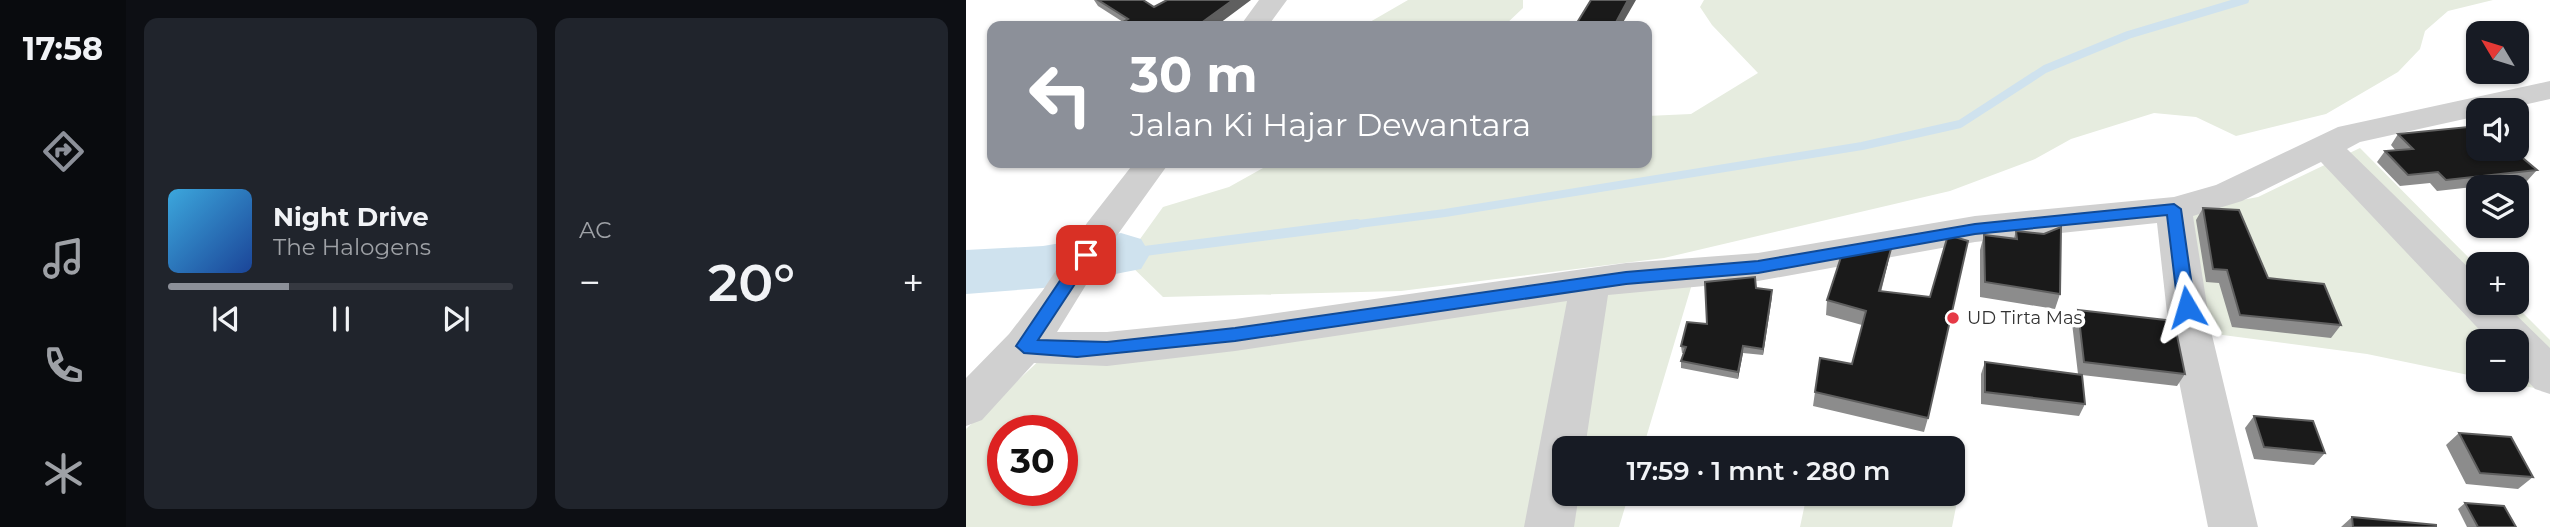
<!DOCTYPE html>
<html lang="id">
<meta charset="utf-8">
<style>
body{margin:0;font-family:Montserrat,sans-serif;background:#20242c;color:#f1f3f6;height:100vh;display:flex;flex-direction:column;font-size:26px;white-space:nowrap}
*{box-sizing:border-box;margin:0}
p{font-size:23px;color:#9ea1a6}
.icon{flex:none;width:38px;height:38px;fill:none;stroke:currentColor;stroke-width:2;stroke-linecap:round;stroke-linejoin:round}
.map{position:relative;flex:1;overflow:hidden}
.details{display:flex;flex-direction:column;gap:18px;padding:18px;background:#0d0f14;width:840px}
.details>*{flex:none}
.banner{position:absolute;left:21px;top:21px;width:665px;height:147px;border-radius:14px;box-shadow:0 2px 5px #0004;background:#8c9099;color:#fff;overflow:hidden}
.needle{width:46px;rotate:308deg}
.fabs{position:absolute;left:1500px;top:21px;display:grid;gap:14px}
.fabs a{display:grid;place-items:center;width:63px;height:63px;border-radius:14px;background:#171b24;box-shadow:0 2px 5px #0004;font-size:35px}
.speed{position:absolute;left:21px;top:415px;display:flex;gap:14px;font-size:35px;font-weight:700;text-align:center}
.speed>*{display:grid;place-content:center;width:91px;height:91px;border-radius:50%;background:#171b24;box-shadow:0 2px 5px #0004;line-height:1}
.speed .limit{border:10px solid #d22;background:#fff;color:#111}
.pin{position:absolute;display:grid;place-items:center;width:60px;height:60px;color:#fff;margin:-30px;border-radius:14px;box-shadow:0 4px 10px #0006}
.me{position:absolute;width:77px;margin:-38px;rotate:353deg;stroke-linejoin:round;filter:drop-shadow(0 0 5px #0008)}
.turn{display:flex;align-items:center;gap:24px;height:147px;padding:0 28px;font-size:32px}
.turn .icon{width:91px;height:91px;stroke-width:2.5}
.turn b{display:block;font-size:49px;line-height:60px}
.big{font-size:52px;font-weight:600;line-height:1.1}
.details .card{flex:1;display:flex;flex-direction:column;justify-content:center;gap:10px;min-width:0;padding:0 24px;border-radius:14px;background:#20242c}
.song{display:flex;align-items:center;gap:21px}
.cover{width:84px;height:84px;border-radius:10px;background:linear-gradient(135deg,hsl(200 70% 55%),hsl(220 70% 35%))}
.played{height:7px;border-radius:4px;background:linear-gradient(90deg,#8c9099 35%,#363941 35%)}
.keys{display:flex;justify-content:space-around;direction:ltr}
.heat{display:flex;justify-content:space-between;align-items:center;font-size:38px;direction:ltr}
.details .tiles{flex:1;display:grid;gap:18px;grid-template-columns:repeat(2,1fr)}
.trip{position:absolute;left:586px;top:436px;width:413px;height:70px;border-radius:14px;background:#171b24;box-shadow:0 2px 5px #0004;font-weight:600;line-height:70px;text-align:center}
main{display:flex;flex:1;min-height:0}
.menu{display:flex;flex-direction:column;width:126px;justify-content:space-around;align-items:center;background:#090b0e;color:#9ea1a6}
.menu .icon{width:49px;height:49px}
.menu .active{color:#8c9099}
.menu b{font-size:32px;color:#f1f3f6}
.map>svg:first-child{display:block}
.green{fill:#e6ecdf;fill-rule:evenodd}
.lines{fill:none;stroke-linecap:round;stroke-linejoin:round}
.stream-far1{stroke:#cfe2ee;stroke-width:8}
.stream{stroke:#cfe2ee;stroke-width:10}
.river{fill:#cfe2ee;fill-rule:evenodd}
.minor{fill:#d0d0d0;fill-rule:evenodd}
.wall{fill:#8c8c8c}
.shaded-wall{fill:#5f5f5f}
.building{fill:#1a1a1a;stroke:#5f5f5f;stroke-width:2}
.route{fill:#1a73e8;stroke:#114b97;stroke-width:2}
.poi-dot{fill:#e63946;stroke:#fff;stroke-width:2.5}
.labels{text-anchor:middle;stroke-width:7;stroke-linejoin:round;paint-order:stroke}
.poi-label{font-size:18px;fill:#333;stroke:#fff;text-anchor:start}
</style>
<main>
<nav class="menu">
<b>17:58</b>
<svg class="icon active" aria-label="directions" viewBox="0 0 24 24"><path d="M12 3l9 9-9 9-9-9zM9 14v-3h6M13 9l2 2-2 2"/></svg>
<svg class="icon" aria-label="music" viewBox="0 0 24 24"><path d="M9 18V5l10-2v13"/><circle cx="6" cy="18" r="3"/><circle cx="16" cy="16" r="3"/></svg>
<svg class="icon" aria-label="phone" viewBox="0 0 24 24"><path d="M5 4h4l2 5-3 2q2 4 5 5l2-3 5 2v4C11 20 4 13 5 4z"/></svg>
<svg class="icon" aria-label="climate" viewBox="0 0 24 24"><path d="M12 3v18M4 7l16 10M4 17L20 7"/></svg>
</nav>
<section class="details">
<div class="tiles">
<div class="card">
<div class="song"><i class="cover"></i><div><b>Night Drive</b><p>The Halogens</p></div></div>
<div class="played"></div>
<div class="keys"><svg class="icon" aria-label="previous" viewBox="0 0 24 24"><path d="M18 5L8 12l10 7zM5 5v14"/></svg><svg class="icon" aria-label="pause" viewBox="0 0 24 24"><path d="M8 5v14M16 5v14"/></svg><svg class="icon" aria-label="next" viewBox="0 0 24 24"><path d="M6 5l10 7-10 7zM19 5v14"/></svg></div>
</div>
<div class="card"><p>AC</p>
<div class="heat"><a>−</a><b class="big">20°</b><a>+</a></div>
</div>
</div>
</section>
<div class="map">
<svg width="1584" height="527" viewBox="0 0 1584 527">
<rect width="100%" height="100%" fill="#fff"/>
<!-- green -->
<path class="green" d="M442 0H557V8L538 26H397Z
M738 0H1527L1482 11 1459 31 1454 49 1432 72 1360 114 1270 136 1230 117 1188 113 1105 139 1069 159 984 191 698 258 435 291 197 297 159 260 197 207 263 187 306 163H681V116L725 114 792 73 746 25 734 7Z
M1394 148 1512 267V303H1547L1584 340V391L1527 380H1550V341H1512V377L1401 354 1226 331 1206 213 1292 197Z
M729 274 677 448H598V494H663L653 527H0V429L79 355ZM37 430H96V490H37Z
M987 469 997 472 986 527H834L841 494H987Z"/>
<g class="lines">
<!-- stream-far1 -->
<path class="stream-far1" d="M377 226 479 213 896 146 994 124 1079 69 1162 35 1279 0"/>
<!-- stream -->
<path class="stream" d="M155 254 391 224"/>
<!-- river -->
<path class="river" d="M155 233 175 239 184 254 175 269 77 288 0 294V250L77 246Z"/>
<!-- minor -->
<path class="minor" d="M293 0H321L302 26H274Z
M1584 81V99L1536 110H1512V116L1394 142 1381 149 1512 277V303H1538L1584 348V394L1569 389 1550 369V341H1524L1355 162 1276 201 1227 216 1245 331 1292 527H1242L1203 331 1191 223 1009 242 792 281 642 295 619 448H598V494H613L608 527H558L601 301 269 351 141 366 68 363 16 420 0 426V378L43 334 77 290 121 223 168 163H203L147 241 91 332H141L269 319 660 263 792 253 1009 216 1208 197 1250 185 1372 127Z"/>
</g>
<!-- wall -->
<path class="wall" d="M128 0H177L188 7 157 22 132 6Z
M1432 134 1571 170 1561 181 1471 191 1464 183 1434 186 1411 162 1419 151H1430L1425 145Z
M1237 208 1302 278 1375 325 1365 338 1266 327 1253 283 1240 282 1230 220Z
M1050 231 1094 294 1089 309 1014 297V250L1018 235 1048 238Z
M922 263 915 292 962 418 958 432 847 406 849 392 886 364 896 325 860 315 861 300Z
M790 288 806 290 797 355 777 353 772 379 715 368V361L717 353H716L715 346 741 324Z
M1112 310 1219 374 1211 386 1116 375 1119 404 1113 416 1015 404V374L1019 362 1112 374 1106 323Z
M1288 416 1359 453 1348 465 1288 459 1279 428Z
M1493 433 1567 477 1552 489 1500 484 1480 445Z
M1499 503 1550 527H1501L1492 509Z
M1386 517 1470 527H1375Z"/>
<!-- shaded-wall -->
<path class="shaded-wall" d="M267 0H285L250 26H231Z
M662 0H670L655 26H648Z
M925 249 922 263 911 306 913 291Z
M806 290V297L797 355V349Z
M777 346V353L772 379V372Z"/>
<!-- building -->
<path class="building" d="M132 0H177L188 7 201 0H267L231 26H150L162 19Z
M625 0H662L648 26H609Z
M1512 126V149H1546L1571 170 1480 180 1472 172 1442 175 1419 151 1447 149 1432 134Z
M1237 208 1273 210 1302 278 1358 284 1375 325 1274 315 1261 270 1247 269Z
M1095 227 1094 294 1019 282 1018 235 1051 239 1050 231 1078 234Z
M982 235 1002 241 962 418 849 392 854 358 886 364 900 311 861 300 876 254 916 247 925 249 913 291 964 297Z
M789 277 790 288 806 290 797 349 777 346 772 372 715 361 720 347 715 346 721 322 741 324 739 282Z
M1112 310 1208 321 1219 374 1118 362Z
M1019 362 1116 375 1119 404 1019 392Z
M1288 416 1347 421 1359 453 1298 447Z
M1493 433 1545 437 1567 477 1514 473Z
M1499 503 1538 506 1550 527H1512Z
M1386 517 1470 525V527H1387Z"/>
<!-- route -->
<path class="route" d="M1208 204 1215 209 1229 307 1221 313 1212 307 1201 215 1009 234 792 273 660 284 269 341 111 357 58 353 50 346 114 251 120 249 128 255 72 340 141 342 269 328 660 272 792 261 1009 224Z"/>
<!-- markers -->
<circle class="poi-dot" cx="987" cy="318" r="7"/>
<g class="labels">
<!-- poi labels -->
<g class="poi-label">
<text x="1001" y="324">UD Tirta Mas</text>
</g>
</g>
</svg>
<div class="fabs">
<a><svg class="needle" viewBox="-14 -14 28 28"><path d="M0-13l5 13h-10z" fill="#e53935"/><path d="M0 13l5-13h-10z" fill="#9ea1a6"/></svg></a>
<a><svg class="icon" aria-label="sound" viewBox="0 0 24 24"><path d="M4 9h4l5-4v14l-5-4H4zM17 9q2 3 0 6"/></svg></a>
<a><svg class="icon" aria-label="layers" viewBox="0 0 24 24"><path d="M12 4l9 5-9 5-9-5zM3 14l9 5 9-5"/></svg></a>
<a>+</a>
<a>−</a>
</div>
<div class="speed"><div class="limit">30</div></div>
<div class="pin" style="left:120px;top:255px;background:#d93025"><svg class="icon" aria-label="arrive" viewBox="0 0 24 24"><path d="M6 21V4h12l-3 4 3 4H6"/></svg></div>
<svg class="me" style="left:1221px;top:307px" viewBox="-20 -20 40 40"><path d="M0-17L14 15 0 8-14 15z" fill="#1a73e8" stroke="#fff" stroke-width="4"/></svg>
<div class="trip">17:59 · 1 mnt · 280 m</div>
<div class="banner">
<div class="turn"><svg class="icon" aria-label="left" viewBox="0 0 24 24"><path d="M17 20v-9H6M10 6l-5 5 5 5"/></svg><div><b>30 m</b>Jalan Ki Hajar Dewantara</div></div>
</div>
</div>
</main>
